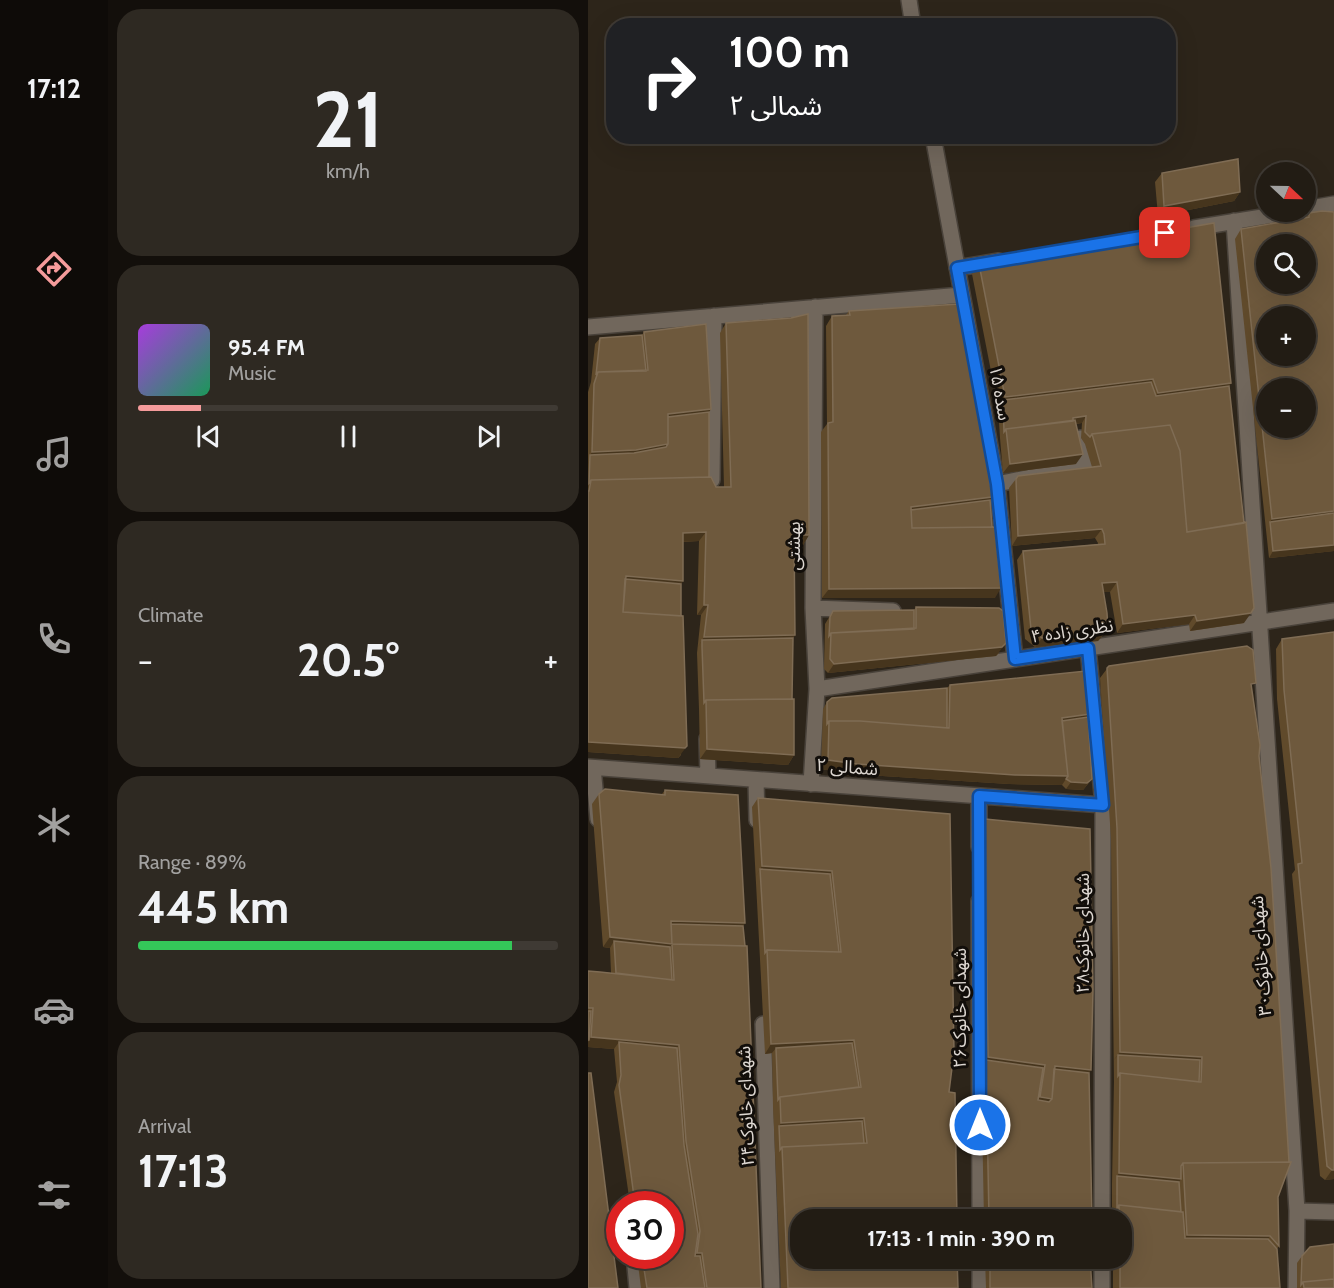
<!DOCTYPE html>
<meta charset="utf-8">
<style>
body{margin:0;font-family:Cabin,"Noto Sans Arabic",sans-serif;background:#2e2922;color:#f1f3f6;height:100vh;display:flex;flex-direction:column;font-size:22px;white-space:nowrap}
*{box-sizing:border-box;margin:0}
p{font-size:20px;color:#a2a1a0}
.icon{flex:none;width:33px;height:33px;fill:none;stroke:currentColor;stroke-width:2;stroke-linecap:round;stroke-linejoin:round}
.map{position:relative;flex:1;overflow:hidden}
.panel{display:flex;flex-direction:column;gap:9px;padding:9px;background:#130f0b;width:480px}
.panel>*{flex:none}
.hud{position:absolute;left:18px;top:18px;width:570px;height:126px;border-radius:24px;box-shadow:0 6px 24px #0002,0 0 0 2px #3f3a34;background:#202124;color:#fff;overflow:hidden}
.needle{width:39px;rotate:112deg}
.tools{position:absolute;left:668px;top:162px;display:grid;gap:12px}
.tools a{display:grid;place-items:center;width:60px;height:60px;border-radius:50%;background:#221c14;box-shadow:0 6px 24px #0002,0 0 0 2px #3f3a34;font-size:30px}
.speed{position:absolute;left:18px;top:1191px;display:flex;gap:12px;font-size:30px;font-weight:700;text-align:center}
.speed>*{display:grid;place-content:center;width:78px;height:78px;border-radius:50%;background:#221c14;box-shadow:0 6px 24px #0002,0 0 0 2px #3f3a34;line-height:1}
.speed .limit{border:9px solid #d22;background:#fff;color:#111}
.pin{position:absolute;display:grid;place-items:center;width:51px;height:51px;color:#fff;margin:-26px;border-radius:12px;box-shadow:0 3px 9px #0006}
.me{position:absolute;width:66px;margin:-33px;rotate:0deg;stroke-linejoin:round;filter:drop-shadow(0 0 4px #0008)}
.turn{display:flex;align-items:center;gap:21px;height:126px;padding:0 24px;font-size:27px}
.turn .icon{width:78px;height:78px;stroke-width:2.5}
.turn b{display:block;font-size:42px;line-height:51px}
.big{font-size:45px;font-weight:800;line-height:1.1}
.panel .widget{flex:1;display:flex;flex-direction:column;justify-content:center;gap:9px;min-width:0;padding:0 21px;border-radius:24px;background:#2e2922}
.panel .dial{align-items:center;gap:0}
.dial b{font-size:78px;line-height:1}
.song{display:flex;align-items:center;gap:18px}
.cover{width:72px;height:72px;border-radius:9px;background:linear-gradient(135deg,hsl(280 70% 55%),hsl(150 70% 35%))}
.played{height:6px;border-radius:3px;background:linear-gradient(90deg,#f59b9b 15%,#3f3a34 15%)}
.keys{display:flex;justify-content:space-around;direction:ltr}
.heat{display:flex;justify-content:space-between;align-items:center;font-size:33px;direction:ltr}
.charge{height:9px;border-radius:4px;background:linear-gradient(90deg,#34c759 89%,#3f3a34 0)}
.trip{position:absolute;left:202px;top:1209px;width:342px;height:60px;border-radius:24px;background:#221c14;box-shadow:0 6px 24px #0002,0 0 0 2px #3f3a34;font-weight:800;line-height:60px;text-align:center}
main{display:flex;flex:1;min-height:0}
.dock{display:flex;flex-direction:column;width:108px;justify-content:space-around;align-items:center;background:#0e0b08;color:#a2a1a0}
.dock .icon{width:42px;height:42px}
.dock .selected{color:#f59b9b}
.dock b{font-size:27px;color:#f1f3f6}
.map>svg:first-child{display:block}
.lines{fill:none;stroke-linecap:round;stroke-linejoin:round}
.street-casing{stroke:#49423a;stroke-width:18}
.street{stroke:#71675c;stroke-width:15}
.wall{fill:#604a2b}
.shaded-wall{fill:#46351d}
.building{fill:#6e593d;stroke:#7f6c54;stroke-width:1.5;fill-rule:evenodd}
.route-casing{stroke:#114b97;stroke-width:15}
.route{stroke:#1a73e8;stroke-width:10}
.labels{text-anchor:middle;stroke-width:6;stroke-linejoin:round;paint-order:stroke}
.street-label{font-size:18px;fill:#dcd6d0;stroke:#120e0a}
</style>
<main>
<nav class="dock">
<b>17:12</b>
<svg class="icon selected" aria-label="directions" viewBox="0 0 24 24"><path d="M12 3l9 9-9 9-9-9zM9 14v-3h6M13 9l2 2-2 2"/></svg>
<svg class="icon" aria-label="music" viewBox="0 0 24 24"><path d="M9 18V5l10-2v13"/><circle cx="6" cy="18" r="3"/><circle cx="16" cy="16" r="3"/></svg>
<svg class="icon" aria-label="phone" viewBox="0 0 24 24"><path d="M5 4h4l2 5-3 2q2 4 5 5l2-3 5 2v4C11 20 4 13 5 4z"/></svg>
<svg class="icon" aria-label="climate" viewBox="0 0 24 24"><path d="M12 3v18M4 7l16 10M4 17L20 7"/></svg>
<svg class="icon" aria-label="car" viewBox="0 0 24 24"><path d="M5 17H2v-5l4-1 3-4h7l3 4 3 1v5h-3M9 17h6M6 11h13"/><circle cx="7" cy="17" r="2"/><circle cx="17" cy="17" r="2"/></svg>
<svg class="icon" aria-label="filters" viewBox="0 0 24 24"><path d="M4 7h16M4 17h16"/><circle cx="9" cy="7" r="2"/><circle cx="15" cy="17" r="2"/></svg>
</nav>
<section class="panel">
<div class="widget dial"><b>21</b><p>km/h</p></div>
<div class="widget">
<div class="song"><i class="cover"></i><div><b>95.4 FM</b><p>Music</p></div></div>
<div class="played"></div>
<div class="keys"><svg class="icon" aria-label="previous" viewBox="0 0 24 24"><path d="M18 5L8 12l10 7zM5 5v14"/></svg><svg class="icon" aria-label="pause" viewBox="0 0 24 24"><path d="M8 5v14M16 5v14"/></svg><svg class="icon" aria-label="next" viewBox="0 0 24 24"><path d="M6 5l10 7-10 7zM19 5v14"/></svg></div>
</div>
<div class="widget"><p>Climate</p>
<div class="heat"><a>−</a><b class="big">20.5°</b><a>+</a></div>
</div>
<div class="widget"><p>Range · 89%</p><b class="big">445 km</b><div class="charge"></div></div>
<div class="widget"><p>Arrival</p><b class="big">17:13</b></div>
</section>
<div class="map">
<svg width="746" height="1288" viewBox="0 0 746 1288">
<rect width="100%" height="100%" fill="#2d251a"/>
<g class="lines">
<!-- street casing -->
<g class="street-casing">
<path id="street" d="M321 0 325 26
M345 136 409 484 427 659
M717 209 746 204
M646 221 709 1211 708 1288
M606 228 704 212
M369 268 411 261
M0 327 374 295
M124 480 126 316
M409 484 497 466 493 438
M225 608 305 611
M500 648 515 805 514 1220
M229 689 746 611
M119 739 120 776
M0 767 515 805
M5 768 10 819
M168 780 169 820
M223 784 229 689 225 608 227 307
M391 796V847
M391 901 392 1220
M175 1024 184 1288
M709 1211 746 1212
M46 1256 49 1288
M392 1258V1288
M514 1288V1258"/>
</g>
<!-- street -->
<use href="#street" class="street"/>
</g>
<!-- wall -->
<path class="wall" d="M574 173 652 192 646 201 570 216 567 182Z
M721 213 746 551 681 558 647 239 653 229 718 217Z
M391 264 643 383 641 386 656 623 602 631 601 624 529 633 522 592H515L520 629 510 641 447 647 437 639 429 560 435 551 510 544V543L507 538 424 546 421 488 428 479 504 467 497 444 493 438 494 423 488 424V464L415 473 412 438 410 407 384 274Z
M261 311 404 497 402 500 407 598H234L233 432 239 424 238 326 244 316 258 315Z
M138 323 221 535 215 545 206 544 207 635 205 638 204 699 206 755 200 765 112 759 111 709 109 653 113 615H109L111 541 95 542V581L93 584V755L90 758 0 752V392L3 382 7 344 12 338 54 335 56 332 123 409 121 412V477L128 487H136L132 333Z
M328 607 411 653 408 656 240 673 236 669 237 624 245 611 326 610Z
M694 639 746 1179 737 1180 732 1176 704 874 707 870 689 699 688 649Z
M521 666 664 689 671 756 690 1197 691 1246 689 1249 692 1288H525V1258H534V1220H524V1183L526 1082 523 838 512 678Z
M362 685 502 714 500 717 504 779 495 790 478 789 474 785 421 784 263 774 233 769 235 709 239 702 359 688Z
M77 790 157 923 155 926 173 1288H53L49 1256H82V1204H42L26 1092 29 1082 26 1049 0 1047V971L23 973 22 948 15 947 4 804 11 794H74Z
M170 798 362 814 361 1092 370 1288H193L185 1107 184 1053 177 1054 164 807Z
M397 819 501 1073 504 1220H396L393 1067 390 828Z
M714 1256 746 1288H709V1263Z
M397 1258H502L504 1288H398Z"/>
<!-- shaded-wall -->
<path class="shaded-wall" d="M652 192 646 201 570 216 576 206Z
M565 379 558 389 415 400 417 397Z
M643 383 637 392 563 402 570 393Z
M123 409 116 419 78 423 80 414Z
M498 416 494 423 485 424V418Z
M80 444 74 454 2 455 0 458 4 452Z
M495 454 488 464 415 473 422 464Z
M404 497 397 507 321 516 323 507Z
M746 511V519L682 522 684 519Z
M514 529 507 538 424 546 430 536Z
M118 532 111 541 89 542 95 533Z
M206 535H221L215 545 200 544Z
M746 545V551L681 558 685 551Z
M38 576 95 581 88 591 35 586Z
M529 582 522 592H507L514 583Z
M413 588 407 598H234L241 589Z
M116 605H120L113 615H109Z
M663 613 656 623 602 631 609 621Z
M607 615 601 624 529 633 535 624Z
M520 629 510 641 447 647 454 638Z
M207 635 200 645 114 640 110 647 116 637Z
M418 643 408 656 240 673 246 664Z
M502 714 495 723 472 721 474 718Z
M0 742 99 746 90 758 0 752Z
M119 749 206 755 200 765 112 759Z
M240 760 480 776 474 785 421 784 263 774 233 769Z
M504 779 495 790 478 789 483 782Z
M174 866 244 871 237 881 172 869 168 876Z
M83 921 157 923 151 933 81 930Z
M22 937 84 944 77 954 26 941 22 948 15 947Z
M3 1037 91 1045 84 1054 31 1042 26 1049 0 1047V1042Z
M266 1040 259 1050 188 1048 184 1053 177 1054 183 1044Z
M532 1052 614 1057 608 1067 530 1055 525 1061Z
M400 1057 457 1065 451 1074 398 1060Z
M467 1066 503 1070 497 1080 464 1076Z
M452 1097 464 1099 457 1108 446 1107Z
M276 1118 269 1128 191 1126 193 1123Z
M744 1170H746V1179L737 1180Z
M531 1173 593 1179 587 1189 529 1176Z
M599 1235 682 1236 673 1249 591 1247Z
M109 1253H114L108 1263 102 1262Z"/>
<!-- building -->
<path class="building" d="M650 159 652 192 576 206 574 173Z
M734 211 746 212V511L684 519 653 229 721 217V213ZM678 244H717V284H678ZM678 316H717V356H678ZM678 388H717V428H678Z
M626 223 643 383 570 393 565 379 417 397 391 264Z
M371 304 393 404 404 497 323 507 324 528 407 527 413 588 241 589 240 423 245 422 244 316 262 315 261 311Z
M220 314 221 535H206L207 635 116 637 120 605H116L118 532 95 533V581L38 576 35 612 95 616 99 746 97 748 0 742V491H1L3 480 123 477 128 487H143L138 323 203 318Z
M118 324 123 409 80 414V444L48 450 4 452 6 384 10 372 60 370 56 332Z
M54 335 58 371 10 372 8 375 12 338Z
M563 382 568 396 641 386 656 523 599 532 592 451 582 425 504 434 502 437 497 432 498 416 485 418V421L418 429 416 432 415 400Z
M121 412V477L3 480 1 483 2 455 46 453 78 447 80 444V417Z
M487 420 495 454 422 464 418 429Z
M582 425 592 451 599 532 658 522 666 608 663 613 609 621 607 615 535 624 529 582 514 583 519 613 520 629 517 632 454 638 443 629 435 551 517 544 516 534 514 529 430 536 428 479 430 476 513 466 504 434Z
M402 500 404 527 324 528 323 510Z
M746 513V545L685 551 682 522Z
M37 579 93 584V616L35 612Z
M328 607 411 608 415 611 418 643 414 647 246 664 242 659 243 633 328 628Z
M326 610V629L243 633 241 636 242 617 245 611Z
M746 632V1170H744L739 1166 710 864 714 863 696 690 694 639Z
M205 638 204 699 118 700 116 703 114 647V640Z
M659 646 665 650 668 683 663 684 672 745 671 756 683 868 701 1162 595 1163 593 1166V1179L531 1173 532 1073 613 1082 614 1057 532 1052 529 828 519 668 521 666Z
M498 671 502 714 474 718 480 776 427 775 269 764 240 760 241 721H272L361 728 362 685Z
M359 688V728L272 721H241L239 724V702L244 698Z
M206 699V755L119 749 118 700Z
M500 717 504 779 499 783 483 782 478 779 480 776 474 721Z
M17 789 77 795V790L150 795 157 923 83 921 84 944 22 937 11 794Z
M170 798 362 814 366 1052 361 1092 367 1093 369 1220H213V1258H369L370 1288H200L194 1147 279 1143 276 1118 193 1123 192 1097 273 1087 266 1040 183 1044 179 950 253 952 244 871 174 866Z
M397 819 502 829 505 990 503 1070 467 1066 464 1099 452 1097 457 1065 400 1057Z
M172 869 242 874 251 952 179 950 177 953Z
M83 924 155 926 157 946 84 944Z
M26 941 82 947 84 980 28 973Z
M84 944 159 946 173 1288H119L114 1253H109L112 1231 98 1141 91 1045 3 1037 5 1008H0V971L12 972 86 980Z
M0 1011H3L1 1040H0Z
M31 1042 89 1048 96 1145 110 1234 107 1256H112L117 1288H59L54 1256H82V1204H47L31 1085 33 1075Z
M264 1043 271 1087 192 1097 190 1100 188 1048Z
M530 1055 612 1060 611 1082 532 1073 530 1076Z
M398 1060 455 1068 450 1100 461 1102 464 1099 466 1069 501 1073 504 1220H401Z
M0 1073H3L30 1288H0Z
M274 1121 276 1143 194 1147 192 1150 191 1126Z
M703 1162 690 1197 691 1246 682 1236 599 1235 595 1163Z
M529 1176 591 1182 593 1212 531 1205 529 1208Z
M531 1205 595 1212 597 1238 680 1239 689 1249 692 1288H532V1258H534V1220H531Z
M746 1244V1279L715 1282 713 1285 714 1256 722 1247Z
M402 1258H502L504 1288H402Z
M746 1279V1288H716L715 1282Z"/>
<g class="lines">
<!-- route casing -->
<g class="route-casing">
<path id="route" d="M392 1125 391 796 515 805 500 648 427 659 409 484 369 268 577 233"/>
</g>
<!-- route -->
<use href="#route" class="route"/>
</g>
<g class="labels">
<!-- street labels -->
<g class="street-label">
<text transform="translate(412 393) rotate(80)" y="6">سده ۱۵</text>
<text transform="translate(206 546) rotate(-90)" y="6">بهشتی</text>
<text transform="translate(484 631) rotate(-8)" y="6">نظری زاده ۴</text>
<text transform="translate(259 767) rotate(4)" y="6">شمالی ۲</text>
<text transform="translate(495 933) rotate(-90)" y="6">شهدای خانوک۲۸</text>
<text transform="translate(673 956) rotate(-94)" y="6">شهدای خانوک۳۰</text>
<text transform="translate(372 1008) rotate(-90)" y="6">شهدای خانوک۲۶</text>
<text transform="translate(158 1106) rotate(-92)" y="6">شهدای خانوک۲۴</text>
</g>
</g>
</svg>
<div class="tools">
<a><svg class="needle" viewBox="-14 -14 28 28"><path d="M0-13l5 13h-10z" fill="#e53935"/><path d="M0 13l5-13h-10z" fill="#a2a1a0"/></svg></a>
<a><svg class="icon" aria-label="search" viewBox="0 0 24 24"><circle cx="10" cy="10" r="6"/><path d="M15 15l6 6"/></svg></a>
<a>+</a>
<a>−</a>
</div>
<div class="speed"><div class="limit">30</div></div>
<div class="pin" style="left:577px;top:233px;background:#d93025"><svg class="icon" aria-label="arrive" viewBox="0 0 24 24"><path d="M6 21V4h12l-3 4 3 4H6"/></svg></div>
<svg class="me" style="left:392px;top:1125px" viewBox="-20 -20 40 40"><circle r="17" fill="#1a73e8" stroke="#fff" stroke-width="3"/><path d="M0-11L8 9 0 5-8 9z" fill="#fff"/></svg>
<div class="trip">17:13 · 1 min · 390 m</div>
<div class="hud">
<div class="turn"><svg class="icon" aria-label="right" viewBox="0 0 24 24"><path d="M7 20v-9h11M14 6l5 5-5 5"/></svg><div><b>100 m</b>شمالی ۲</div></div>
</div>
</div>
</main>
